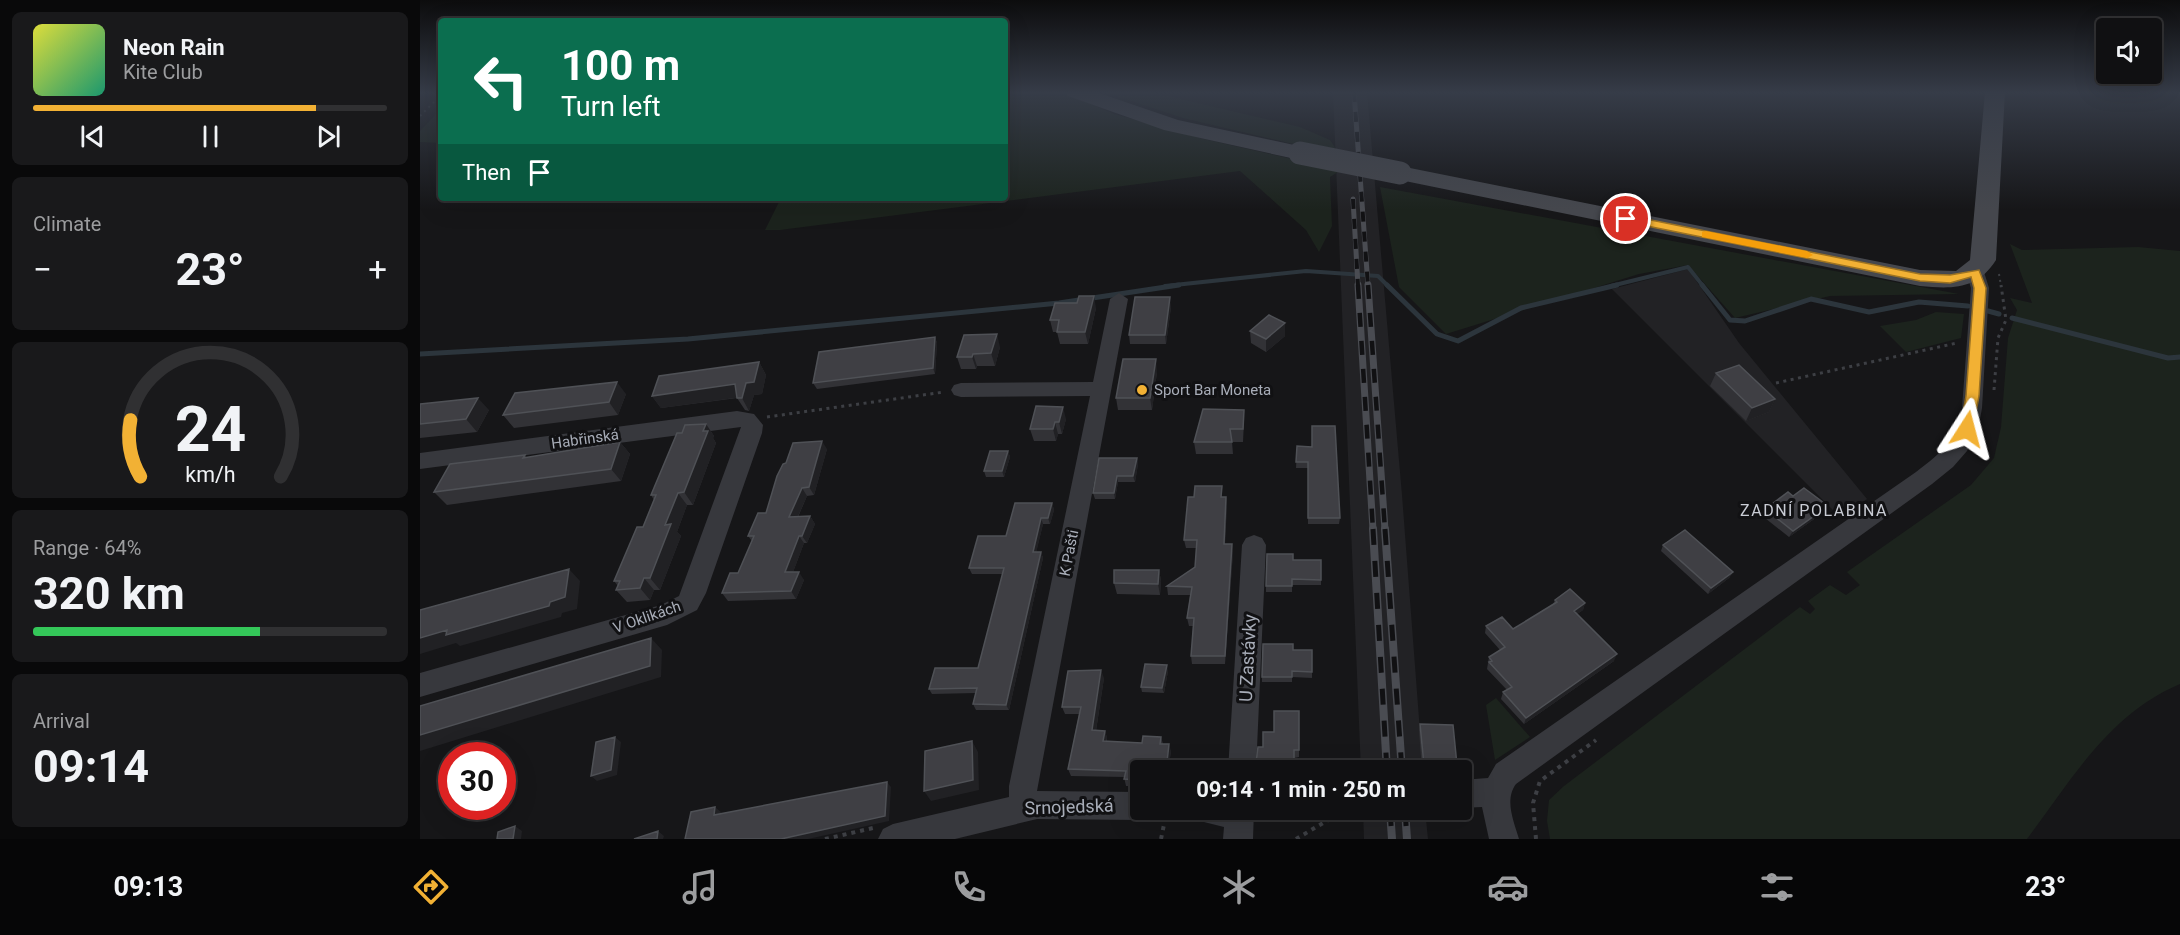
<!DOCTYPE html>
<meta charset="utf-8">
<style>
body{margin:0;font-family:Roboto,sans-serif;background:#19191b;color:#f1f3f6;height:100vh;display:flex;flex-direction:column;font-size:22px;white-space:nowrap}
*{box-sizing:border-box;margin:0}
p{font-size:20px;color:#9c9d9f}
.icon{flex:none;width:33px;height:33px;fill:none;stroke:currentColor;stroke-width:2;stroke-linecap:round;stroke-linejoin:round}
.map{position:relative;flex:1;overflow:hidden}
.side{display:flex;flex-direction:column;gap:12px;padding:12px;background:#09090a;width:420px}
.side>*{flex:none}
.hud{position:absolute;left:18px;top:18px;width:570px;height:183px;border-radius:6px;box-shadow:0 6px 24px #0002,0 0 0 2px #303032;background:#0b6e4f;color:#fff;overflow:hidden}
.buttons{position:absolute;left:1676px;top:18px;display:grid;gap:12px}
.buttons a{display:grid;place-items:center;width:66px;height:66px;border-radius:6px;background:#101012;box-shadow:0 6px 24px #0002,0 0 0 2px #303032;font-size:30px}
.speed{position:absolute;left:18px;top:742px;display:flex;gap:12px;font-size:30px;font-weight:700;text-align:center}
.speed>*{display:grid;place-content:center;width:78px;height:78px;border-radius:50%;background:#101012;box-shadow:0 6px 24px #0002,0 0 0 2px #303032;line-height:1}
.speed .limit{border:9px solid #d22;background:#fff;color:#111}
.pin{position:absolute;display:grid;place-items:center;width:51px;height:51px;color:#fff;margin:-26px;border:3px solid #fff;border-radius:50%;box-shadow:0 2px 6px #0007}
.me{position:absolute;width:66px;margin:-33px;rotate:9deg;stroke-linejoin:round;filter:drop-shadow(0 0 4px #0008)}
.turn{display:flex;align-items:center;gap:21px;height:126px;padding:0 24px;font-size:27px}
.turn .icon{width:78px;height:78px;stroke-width:2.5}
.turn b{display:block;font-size:42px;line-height:51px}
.then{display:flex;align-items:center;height:57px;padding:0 24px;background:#0003;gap:12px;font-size:22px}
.big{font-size:45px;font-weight:700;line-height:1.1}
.side .widget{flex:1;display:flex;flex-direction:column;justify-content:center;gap:9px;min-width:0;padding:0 21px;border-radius:9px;background:#19191b}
.side .dial{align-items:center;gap:0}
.dial svg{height:156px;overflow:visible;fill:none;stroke:#303032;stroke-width:7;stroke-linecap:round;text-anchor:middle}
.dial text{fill:#f1f3f6;stroke:none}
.song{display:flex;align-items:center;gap:18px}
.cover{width:72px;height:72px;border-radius:9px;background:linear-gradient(135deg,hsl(60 70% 55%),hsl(160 70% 35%))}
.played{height:6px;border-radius:3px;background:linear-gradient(90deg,#f2b134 80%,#303032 80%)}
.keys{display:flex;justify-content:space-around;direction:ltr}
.heat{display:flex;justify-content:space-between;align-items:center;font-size:33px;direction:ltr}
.charge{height:9px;border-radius:4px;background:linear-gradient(90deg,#34c759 64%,#303032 0)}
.trip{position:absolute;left:710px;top:760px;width:342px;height:60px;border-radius:6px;background:#101012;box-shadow:0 6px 24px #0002,0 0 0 2px #303032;font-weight:700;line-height:60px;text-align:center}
.dock{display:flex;height:96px;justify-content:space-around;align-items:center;background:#060607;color:#9c9d9f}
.dock .icon{width:42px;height:42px}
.dock .active{color:#f2b134}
.dock b{font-size:27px;color:#f1f3f6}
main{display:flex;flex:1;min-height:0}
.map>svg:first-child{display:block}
.built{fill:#222225}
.green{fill:#1c231d}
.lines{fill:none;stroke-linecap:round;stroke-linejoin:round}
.stream-far1{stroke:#2c353c;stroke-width:4}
.stream{stroke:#2c353c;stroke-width:5}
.path-far2{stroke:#3d3f44;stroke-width:2;stroke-dasharray:2 4;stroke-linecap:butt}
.path-far1{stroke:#3d3f44;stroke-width:3;stroke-dasharray:3 4.5;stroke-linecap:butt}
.path{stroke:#3d3f44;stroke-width:4;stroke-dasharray:4 5;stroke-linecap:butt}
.street{fill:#37383d;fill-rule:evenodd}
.secondary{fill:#45474d;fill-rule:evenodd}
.rail-far2-casing{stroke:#4a4c52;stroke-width:5}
.rail-far1-casing{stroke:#4a4c52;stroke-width:7}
.rail-casing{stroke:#4a4c52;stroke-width:8}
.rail-far2{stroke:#111113;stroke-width:4;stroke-dasharray:10;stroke-linecap:butt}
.rail-far1{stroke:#111113;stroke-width:4.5;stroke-dasharray:14;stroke-linecap:butt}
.rail{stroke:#111113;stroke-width:5;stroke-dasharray:16;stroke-linecap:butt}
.secondary-bridge{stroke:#45474d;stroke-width:23}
.wall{fill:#323236}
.shaded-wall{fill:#212124}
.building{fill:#3f3f44;stroke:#4f5156;stroke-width:1.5}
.route{fill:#f2b134;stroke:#9d7322;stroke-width:1.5}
.slow{fill:#f59e0b}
.poi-dot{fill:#f2b134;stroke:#111113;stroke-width:2}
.labels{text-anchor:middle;stroke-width:6;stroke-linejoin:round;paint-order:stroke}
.poi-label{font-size:15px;fill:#a8adb8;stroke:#111113;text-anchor:start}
.street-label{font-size:15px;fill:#a8adb8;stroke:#111113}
.neighbourhood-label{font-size:16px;letter-spacing:1.5px;fill:#c9ccd4;stroke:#111113}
.near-street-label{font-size:18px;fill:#a8adb8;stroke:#111113}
</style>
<main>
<section class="side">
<div class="widget">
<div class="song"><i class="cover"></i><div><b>Neon Rain</b><p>Kite Club</p></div></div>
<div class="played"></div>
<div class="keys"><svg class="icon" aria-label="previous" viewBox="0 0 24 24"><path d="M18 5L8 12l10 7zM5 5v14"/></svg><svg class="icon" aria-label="pause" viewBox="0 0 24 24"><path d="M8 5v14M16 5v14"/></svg><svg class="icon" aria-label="next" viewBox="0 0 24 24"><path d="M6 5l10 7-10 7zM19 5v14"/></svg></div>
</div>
<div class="widget"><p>Climate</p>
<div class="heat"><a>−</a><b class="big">23°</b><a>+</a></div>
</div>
<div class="widget dial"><svg viewBox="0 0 100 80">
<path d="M14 69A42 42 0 1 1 86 69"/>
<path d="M14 69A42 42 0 0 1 9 40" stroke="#f2b134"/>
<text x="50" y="56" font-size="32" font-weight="700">24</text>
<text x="50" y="72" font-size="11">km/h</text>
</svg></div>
<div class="widget"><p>Range · 64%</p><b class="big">320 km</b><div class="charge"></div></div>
<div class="widget"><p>Arrival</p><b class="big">09:14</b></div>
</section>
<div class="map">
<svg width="1760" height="839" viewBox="0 0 1760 839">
<rect width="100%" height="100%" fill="#161618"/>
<!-- built -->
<path class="built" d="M913 92H947L982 495 1003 771H941Z
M1268 269 1319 343 1447 499 1421 518 1192 289Z
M943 810H1005L1008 839H944Z"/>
<!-- green -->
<path class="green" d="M585 92H644L694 114 784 139 921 170 910 177 912 226 899 252 886 230 820 171 360 230H345L361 198H585Z
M684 92H731L880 127 910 140 920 155 763 118Z
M21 109V143L0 142V131Z
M960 187 1539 294 1410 296 1315 318 1268 265 1219 274 1026 334 979 287Z
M1590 244 1602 250 1718 247 1760 251V684C1689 714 1652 779 1607 839H1130L1127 821 1129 800 1144 786 1380 607 1390 614 1395 609 1388 601 1410 585 1426 595 1440 585 1427 572 1551 485 1574 458 1581 427 1588 338 1597 310 1590 298 1612 303Z
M1516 312 1544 314 1541 338 1486 352 1460 326 1496 320Z
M1076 698 1110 737 1075 760 1066 705Z"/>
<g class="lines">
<!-- stream-far1 -->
<path class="stream-far1" d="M745 286 886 271 958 276 968 286
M1191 286 1268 267 1283 286"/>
<!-- stream -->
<path class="stream" d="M967 285 1017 334 1038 341 1101 308 1197 285
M1282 285 1310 320 1325 321 1391 299 1449 312 1499 302 1548 306
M1568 311 1579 314
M1592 318 1748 358 1760 357
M0 354 268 339 639 303 759 285"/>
<!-- path-far2 -->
<path class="path-far2" d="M0 116 21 95
M1579 274 1581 286"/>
<!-- path-far1 -->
<path class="path-far1" d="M1356 383 1537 343
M1574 390 1578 338 1586 320 1581 285
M347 417 524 392"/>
<!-- path -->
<path class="path" d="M405 839 453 828
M741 839 747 810
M876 839 925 810
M1116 839 1113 803 1120 781 1176 740"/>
<!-- street -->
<path class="street" d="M1555 266 1564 272 1569 288 1562 408 1559 425 1547 451 1533 467 1512 484 1096 784C1084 800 1094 822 1099 839H1069L1062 807 1041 808V780L1068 778 1076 764 1496 472C1523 452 1534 441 1542 408L1551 288 1546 272Z
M699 293 708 299 617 791 720 792V810H733L730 816 720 820 617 819 535 839H458L463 829 473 824 589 797V786L670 396 541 397 534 395 531 390 534 385 541 383 673 382 690 299Z
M317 411 334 414 343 425 342 433 286 593 277 610 247 625 0 697V673L241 605 259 596 321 427 0 469V453Z
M834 535 842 538 846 545 836 771H808L822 545 826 538Z
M772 810H834L833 839H803L804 827 776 820Z"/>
<!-- secondary -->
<path class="secondary" d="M645 92H676L758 120 888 148 891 153 888 158 880 160 744 130 648 96Z
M1565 92H1585L1576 260C1557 290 1532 289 1500 286L980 180 972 178 969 173 972 168 980 166 1500 270 1536 271 1550 260Z"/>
<!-- rail-far2 casing -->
<g class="rail-far2-casing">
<path id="rail-far2" d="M934 92 948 286
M933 199 938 286"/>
</g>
<!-- rail-far1 casing -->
<g class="rail-far1-casing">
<path id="rail-far1" d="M938 285 953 530
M948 285 965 530"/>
</g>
<!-- rail casing -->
<g class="rail-casing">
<path id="rail" d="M953 529 967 771
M965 529 982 771
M970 810 972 839
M985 810 987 839"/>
</g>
<!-- rail-far2 -->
<use href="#rail-far2" class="rail-far2"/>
<!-- rail-far1 -->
<use href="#rail-far1" class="rail-far1"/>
<!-- rail -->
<use href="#rail" class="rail"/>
<!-- secondary-bridge -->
<path class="secondary-bridge" d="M880 153 980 173"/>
</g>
<!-- wall -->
<path class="wall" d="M751 307 746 344H710L709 335Z
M676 308 668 344H640L637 332H633L630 320Z
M830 331 865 336 846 352 831 343Z
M515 337 517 343 515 374 397 389 393 383Z
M580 347 575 366H557L556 369H541L537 357Z
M339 362 346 375 342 394 334 395 329 411 325 410 317 398 241 408 232 396Z
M737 372 732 410H698L696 398Z
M1296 373 1355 399 1349 412 1326 421 1290 386Z
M206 394 198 415 94 428 83 415Z
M0 404 69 410 57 432 0 438Z
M616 406 646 419 642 434H638L636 441H614L610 429Z
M824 410V422L823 442H812L813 454H776L774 442Z
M286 424 294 436 293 438 296 443 273 505H267L257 532 261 536 240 590H234L230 600 207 602 196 590 198 586 194 581 223 527 234 500 231 495 262 433Z
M200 442 210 454 201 481 27 505 14 492 105 455 107 458Z
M877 446 892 447 920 518 919 524H888V468H876Z
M407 449 394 495 387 496 378 517 390 516 395 524 387 543H384L373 572 384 580 376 599 308 601 302 593 318 573 332 541 328 536 346 513 366 463Z
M588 451 590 457 584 477H566L564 471Z
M717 458 718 464 715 482H698L695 499H675L673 493Z
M1373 496 1408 506 1404 512 1369 537 1345 518 1350 511 1348 510 1352 504Z
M802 497H806L807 505 805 544 813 552 805 664H772L771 656 773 626H769L767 618 770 595H748L747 586 775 567 776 548H766L764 540Z
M632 503 634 510 630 524H623L616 552H621L623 558 589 710H556L553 704 556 693 512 694 509 689 558 668 583 574H552L549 568 586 536Z
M1243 545 1313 572 1309 578 1288 594 1241 551Z
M873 560H901V585H872V592H846V586Z
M739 570 741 581 740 595 697 594 694 583Z
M1135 600 1165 603 1163 610 1157 614 1194 661 1104 724 1081 699 1083 692 1087 690 1067 669 1069 657 1080 650 1065 633 1066 626 1093 629 1133 604Z
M873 650H892V678L872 677V682H842V677Z
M748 671 744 693 722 692 721 687Z
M684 678 676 731H685L687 738V741L722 743 741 737 743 744 751 751 748 771H720V786H706L704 777 651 776 648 769 659 714H645L642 707Z
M879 711V757L874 758 843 747 854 732Z
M1000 724 1037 765 1036 770H1002L999 730Z"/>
<!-- shaded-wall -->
<path class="shaded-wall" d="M674 296 676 308 668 344 665 332Z
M750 297 751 307 746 344 745 335Z
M865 323V336L846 352V339Z
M577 334 580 347 575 366 571 353Z
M515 337 517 343 515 374 513 368Z
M553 354 557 366 556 369 552 357Z
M736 359 737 372 732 410 730 398Z
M339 362 346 375 342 394 334 395 329 411 322 398V397L241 408 232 396Z
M197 382 206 394 198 415 189 402Z
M58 398 69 410 57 432 46 419Z
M1355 399 1349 412 1326 421 1332 408Z
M643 407 646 419 642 434 639 422Z
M635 422 638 434 636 441 633 429Z
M286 424 294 436 293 438 296 443 273 505 264 492Z
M402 441 407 449 394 495 389 487Z
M200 442 210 454 201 481 191 469Z
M588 451 590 457 584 477 582 471Z
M717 458 718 464 715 482 713 476Z
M697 476 698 482 695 499 694 493Z
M382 488 387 496 374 525 369 517Z
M258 493 267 505 257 532 261 536 240 590 230 578 245 525Z
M806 497 807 505 804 552V544Z
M632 503 634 510 630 524 628 518Z
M1408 506 1404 512 1369 537 1373 531Z
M390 516 395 524 387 543 382 536Z
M621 518 623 524 615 558 613 552Z
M379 536 384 543 370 580 365 572Z
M812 544 813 552 805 664V656Z
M621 552 623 558 589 710 586 705Z
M149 569 160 581 157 609 142 613 141 617 40 646 36 643 0 654V638L130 602Z
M739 570 741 581 740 595 738 584Z
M379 572 384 580 376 599 371 591Z
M1313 572 1309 578 1288 594 1291 588Z
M224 578 234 590 230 600 220 588Z
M1165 603 1163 610 1152 618 1154 611Z
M231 638 242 650 241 677 0 751V735Z
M1197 654 1194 661 1104 724 1106 718Z
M747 665 748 671 744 693 742 688Z
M681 670 684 678 675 737 672 730Z
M685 731 687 738 685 748 683 741Z
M195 737 201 742 197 775 177 781 171 776Z
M552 741 558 752 559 790 511 801 504 791Z
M749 744 751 751 748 771H746Z
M467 782 471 787 469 821 388 839H361Z
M295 807 301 812 299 820 294 815Z
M95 826 102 831 101 839H93Z
M238 831 244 836 243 839H237Z"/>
<!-- building -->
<path class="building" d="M659 296H674L665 332H637L639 320H630L635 303H657Z
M715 297H750L745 335H709Z
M849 315 865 323 846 339 830 331Z
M577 334 571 353 553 354 552 357H537L544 335Z
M515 337 513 368 393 383 399 352Z
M703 359H736L730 398H696Z
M339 362 334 382 326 383 322 398H317L315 384 232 396 239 376Z
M1319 365 1355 399 1332 408 1296 373Z
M197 382 189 402 83 415 95 393Z
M58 398 46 419 0 424V404Z
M616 406 643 407 639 422H635L633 429H610Z
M783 409 824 410 823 429H810L812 442H774Z
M286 424 283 431H288L264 492 258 493 245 525 251 524 230 578H224L220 588 196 590 200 581H194L217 527H223L236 495H231L257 433H262L265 425Z
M892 426H915L920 518H888V462H876L877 446 892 447Z
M402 441 389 487 382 488 369 517 390 516 382 536H379L365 572H379L371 591 302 593 310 573H318L334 536H328L338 513H346L357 476 363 464 366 463 373 443Z
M200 442 191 469 14 492 30 464 105 455 103 458Z
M570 451H588L582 471H564Z
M679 458H717L713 476H697L694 493H673Z
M775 486H802L801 497H806L804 544H812L805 656H771L774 618H767L772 587 747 586 775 567 777 540H764L768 497H774Z
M1384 488 1408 506 1373 531 1349 512 1356 507 1352 504 1368 492 1373 496Z
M595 503H632L628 518H621L613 552H621L586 705 553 704 557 688 509 689 515 668H558L584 568H549L558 536H586Z
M1265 530 1313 572 1291 588 1243 545Z
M847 554H873V560H901V580L872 579V586H846Z
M149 569 145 597 130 602 129 606 26 635 27 630 0 638V610Z
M694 570H739L738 584 694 583Z
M1150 589 1165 603 1154 611 1197 654 1106 718 1083 692 1092 687 1069 662 1072 661 1069 657 1085 647 1066 626 1082 617 1093 629 1137 602 1135 600Z
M231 638 230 666 0 735V706Z
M843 644H873V650H892V672L872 671V677H842Z
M725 664 747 665 742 688 721 687Z
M681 670 672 730 685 731 683 741 722 743 723 736 741 737 740 744H749L746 771H720V780L704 779 706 771 648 769 661 707H642L648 671Z
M854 711H879V750H874V771H835L838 747H843V732H854Z
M1000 724 1033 725 1037 765H1004Z
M195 737 191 770 171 776 176 742Z
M552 741 553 780 504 791 505 751Z
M467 782 465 816 361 839H265L271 812 295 807 294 815Z
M95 826 93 839H77L78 832Z
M238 831 237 839H214Z"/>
<!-- sky -->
<linearGradient id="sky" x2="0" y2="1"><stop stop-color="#0c0c0d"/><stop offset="0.44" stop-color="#363c48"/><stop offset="1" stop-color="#363c48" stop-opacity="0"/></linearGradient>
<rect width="1760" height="210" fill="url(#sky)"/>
<!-- route -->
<path class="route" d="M1206 215 1500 274 1530 275 1559 270 1566 288 1559 396 1552 433 1547 434 1540 429 1546 396 1554 288 1551 277 1530 283 1500 281 1202 221 1200 219Z"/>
<!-- slow -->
<path class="slow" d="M1286 231 1387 251 1393 255 1387 258 1282 237V232Z"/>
<!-- markers -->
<circle class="poi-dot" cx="722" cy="390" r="6"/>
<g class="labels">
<!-- poi labels -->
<g class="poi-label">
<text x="734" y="395">Sport Bar Moneta</text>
</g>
<!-- street labels -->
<g class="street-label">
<text transform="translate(165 439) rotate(-8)" y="5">Habřinská</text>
<text transform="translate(649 553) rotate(-79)" y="5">K Pašti</text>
<text transform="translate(227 617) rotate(-19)" y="5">V Oklikách</text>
</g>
<!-- neighbourhood labels -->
<g class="neighbourhood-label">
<text x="1394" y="516">ZADNÍ POLABINA</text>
</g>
<!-- near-street labels -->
<g class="near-street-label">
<text transform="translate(828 658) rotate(-87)" y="6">U Zastávky</text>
<text transform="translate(649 807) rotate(-2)" y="6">Srnojedská</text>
</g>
</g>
</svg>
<div class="buttons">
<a><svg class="icon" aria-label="sound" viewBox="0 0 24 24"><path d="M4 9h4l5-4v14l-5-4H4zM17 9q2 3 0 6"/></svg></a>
</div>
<div class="speed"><div class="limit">30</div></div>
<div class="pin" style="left:1206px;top:219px;background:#d93025"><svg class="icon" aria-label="arrive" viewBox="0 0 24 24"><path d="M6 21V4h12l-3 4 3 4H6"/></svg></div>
<svg class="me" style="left:1547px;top:429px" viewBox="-20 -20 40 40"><path d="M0-17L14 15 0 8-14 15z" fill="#f2b134" stroke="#fff" stroke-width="4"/></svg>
<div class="trip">09:14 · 1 min · 250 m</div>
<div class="hud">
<div class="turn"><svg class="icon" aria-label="left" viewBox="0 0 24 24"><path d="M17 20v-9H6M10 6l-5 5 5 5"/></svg><div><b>100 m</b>Turn left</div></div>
<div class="then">Then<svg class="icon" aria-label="arrive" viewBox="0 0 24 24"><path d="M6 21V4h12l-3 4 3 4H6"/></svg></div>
</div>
</div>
</main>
<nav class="dock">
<b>09:13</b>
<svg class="icon active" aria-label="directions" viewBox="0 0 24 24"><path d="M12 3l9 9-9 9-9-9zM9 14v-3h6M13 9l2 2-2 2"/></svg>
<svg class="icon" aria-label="music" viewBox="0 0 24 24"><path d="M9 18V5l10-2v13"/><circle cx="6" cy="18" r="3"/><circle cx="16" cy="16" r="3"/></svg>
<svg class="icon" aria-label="phone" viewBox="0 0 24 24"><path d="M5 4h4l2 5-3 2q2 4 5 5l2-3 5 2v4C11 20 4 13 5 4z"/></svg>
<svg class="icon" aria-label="climate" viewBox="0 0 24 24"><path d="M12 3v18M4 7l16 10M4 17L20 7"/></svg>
<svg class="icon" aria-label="car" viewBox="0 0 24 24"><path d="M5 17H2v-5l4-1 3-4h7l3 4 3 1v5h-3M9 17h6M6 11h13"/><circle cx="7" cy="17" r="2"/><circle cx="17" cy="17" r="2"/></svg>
<svg class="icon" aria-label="filters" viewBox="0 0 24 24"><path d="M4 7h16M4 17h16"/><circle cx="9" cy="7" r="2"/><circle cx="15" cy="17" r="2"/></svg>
<b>23°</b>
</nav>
